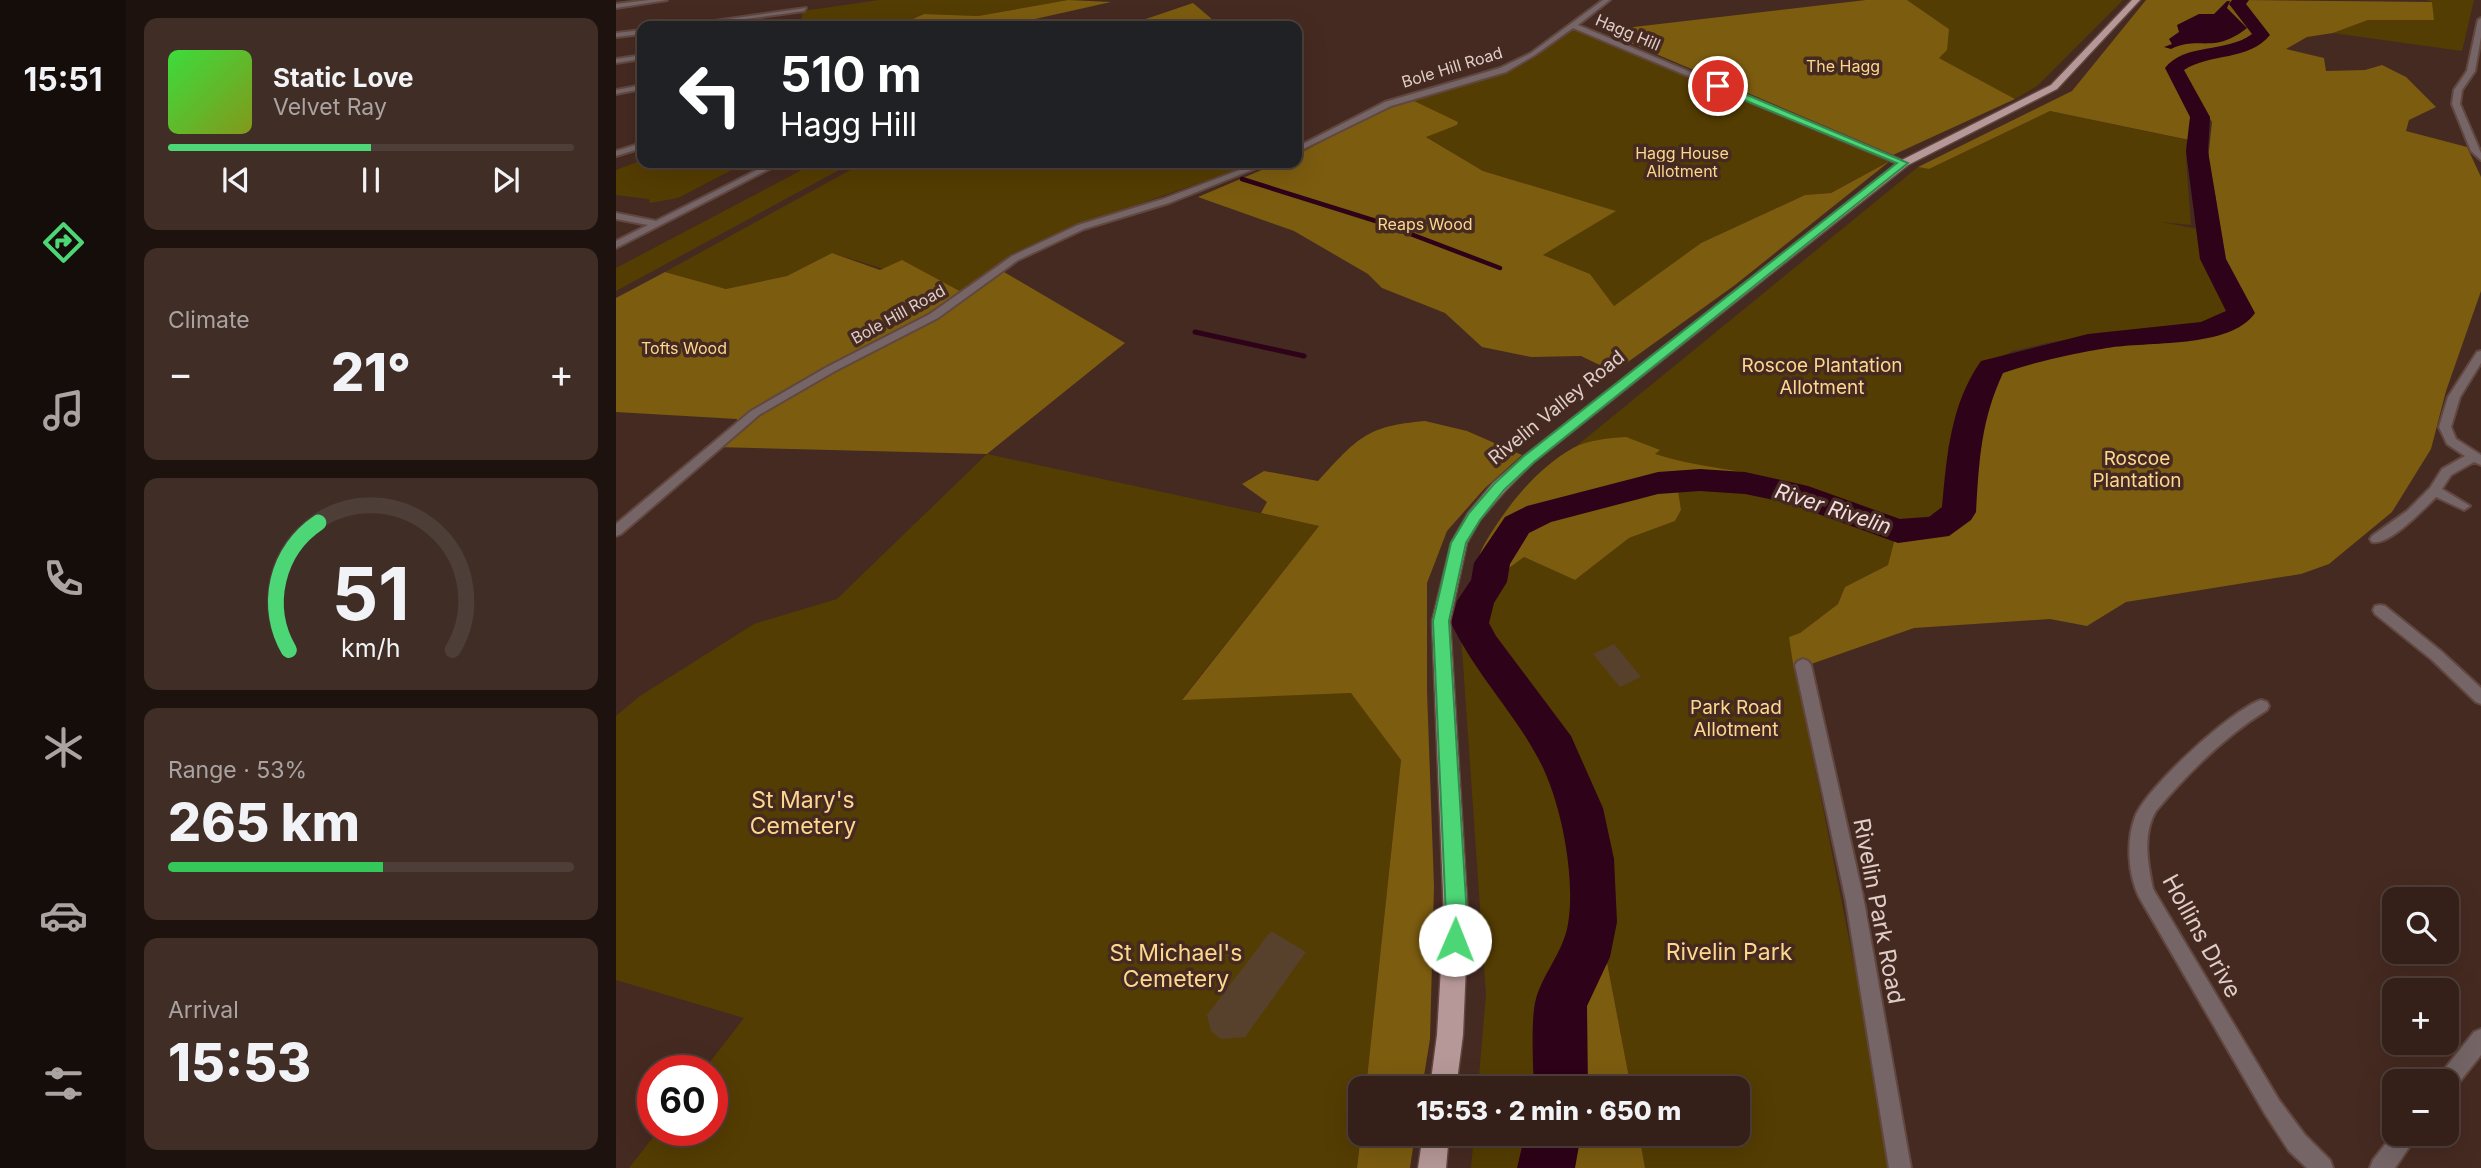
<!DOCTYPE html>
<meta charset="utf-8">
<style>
body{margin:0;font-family:Inter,sans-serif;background:#3f2d26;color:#f1f3f6;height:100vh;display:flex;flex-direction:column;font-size:26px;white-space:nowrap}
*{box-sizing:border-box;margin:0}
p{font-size:23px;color:#a9a3a2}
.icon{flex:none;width:38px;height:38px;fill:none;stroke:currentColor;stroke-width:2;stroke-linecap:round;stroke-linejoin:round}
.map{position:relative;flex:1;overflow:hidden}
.drawer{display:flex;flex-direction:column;gap:18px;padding:18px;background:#1d120e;width:490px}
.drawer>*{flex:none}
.guide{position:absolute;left:21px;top:21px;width:665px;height:147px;border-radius:14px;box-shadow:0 7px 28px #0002,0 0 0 2px #4e3e38;background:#202124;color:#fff;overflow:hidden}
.fabs{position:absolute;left:1766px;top:887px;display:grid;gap:14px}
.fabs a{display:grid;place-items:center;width:77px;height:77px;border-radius:14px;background:#342019;box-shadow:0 7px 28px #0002,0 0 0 2px #4e3e38;font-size:35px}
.speed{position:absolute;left:21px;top:1055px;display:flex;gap:14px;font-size:35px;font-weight:700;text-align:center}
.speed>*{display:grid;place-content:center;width:91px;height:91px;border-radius:50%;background:#342019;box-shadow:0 7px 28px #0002,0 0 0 2px #4e3e38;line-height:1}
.speed .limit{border:10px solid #d22;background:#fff;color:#111}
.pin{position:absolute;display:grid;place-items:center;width:60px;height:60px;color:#fff;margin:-30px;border:4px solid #fff;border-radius:50%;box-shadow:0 2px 7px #0007}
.me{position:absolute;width:77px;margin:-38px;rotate:1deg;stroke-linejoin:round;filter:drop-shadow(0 0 5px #0008)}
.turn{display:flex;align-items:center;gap:24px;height:147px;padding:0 28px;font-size:32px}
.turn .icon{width:91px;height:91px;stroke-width:2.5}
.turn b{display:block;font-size:49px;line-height:60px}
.big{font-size:52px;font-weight:800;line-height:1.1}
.drawer .card{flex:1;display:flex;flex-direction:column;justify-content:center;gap:10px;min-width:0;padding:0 24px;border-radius:14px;background:#3f2d26}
.drawer .dial{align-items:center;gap:0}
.dial svg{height:182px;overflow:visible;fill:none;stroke:#4e3e38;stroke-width:7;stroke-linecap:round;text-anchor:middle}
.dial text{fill:#f1f3f6;stroke:none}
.song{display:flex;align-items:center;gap:21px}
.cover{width:84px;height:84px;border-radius:10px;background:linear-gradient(135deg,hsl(120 70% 55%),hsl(70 70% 35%))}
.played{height:7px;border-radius:4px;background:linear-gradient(90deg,#4dd676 50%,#4e3e38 50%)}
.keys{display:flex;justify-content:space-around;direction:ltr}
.heat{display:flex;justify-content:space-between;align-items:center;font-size:38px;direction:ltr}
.charge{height:10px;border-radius:5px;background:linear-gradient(90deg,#34c759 53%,#4e3e38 0)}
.trip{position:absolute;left:732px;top:1076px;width:402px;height:70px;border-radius:14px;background:#342019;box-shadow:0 7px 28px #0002,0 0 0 2px #4e3e38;font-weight:800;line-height:70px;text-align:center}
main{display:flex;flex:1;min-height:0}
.tab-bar{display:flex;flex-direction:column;width:126px;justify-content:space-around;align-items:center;background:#150d0a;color:#a9a3a2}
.tab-bar .icon{width:49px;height:49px}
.tab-bar .active{color:#4dd676}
.tab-bar b{font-size:32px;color:#f1f3f6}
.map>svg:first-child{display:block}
.green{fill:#543d02}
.forest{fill:#7c5c0f}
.water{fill:#2e0218}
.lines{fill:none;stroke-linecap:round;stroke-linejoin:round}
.stream-far1{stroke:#2e0218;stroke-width:4.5}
.stream{stroke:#2e0218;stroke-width:5}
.river{fill:#2e0218;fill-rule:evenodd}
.building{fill:#57412d}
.minor-casing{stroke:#61473f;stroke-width:4}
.primary-casing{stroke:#61473f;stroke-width:3}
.minor{fill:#756566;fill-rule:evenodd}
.primary{fill:#b79898;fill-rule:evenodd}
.route{fill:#4dd676;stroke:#328b4d;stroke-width:2}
.labels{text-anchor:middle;stroke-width:7;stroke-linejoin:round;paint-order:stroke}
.far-street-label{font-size:16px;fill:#dfcdc7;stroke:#452a21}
.far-park-label{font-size:16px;fill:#fdd78e;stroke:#452a21}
.park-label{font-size:19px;fill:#fdd78e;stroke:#452a21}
.street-label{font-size:19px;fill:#dfcdc7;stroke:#452a21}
.water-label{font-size:21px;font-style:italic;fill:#f3dee5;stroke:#452a21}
.near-park-label{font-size:23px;fill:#fdd78e;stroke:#452a21}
.near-street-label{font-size:23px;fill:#dfcdc7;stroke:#452a21}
</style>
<main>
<nav class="tab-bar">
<b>15:51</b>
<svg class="icon active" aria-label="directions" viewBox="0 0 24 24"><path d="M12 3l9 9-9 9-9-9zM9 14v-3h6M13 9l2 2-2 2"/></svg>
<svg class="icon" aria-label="music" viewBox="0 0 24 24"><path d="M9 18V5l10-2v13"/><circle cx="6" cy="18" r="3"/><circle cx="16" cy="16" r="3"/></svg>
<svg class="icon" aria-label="phone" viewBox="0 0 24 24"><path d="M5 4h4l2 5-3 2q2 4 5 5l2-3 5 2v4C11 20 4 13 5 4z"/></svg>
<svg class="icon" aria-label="climate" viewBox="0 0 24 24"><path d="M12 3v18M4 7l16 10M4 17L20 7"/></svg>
<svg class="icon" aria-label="car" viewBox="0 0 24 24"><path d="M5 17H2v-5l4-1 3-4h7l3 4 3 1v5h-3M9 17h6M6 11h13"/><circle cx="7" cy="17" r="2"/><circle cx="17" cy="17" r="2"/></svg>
<svg class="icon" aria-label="filters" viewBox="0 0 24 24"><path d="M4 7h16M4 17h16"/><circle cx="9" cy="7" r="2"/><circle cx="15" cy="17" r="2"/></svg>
</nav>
<section class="drawer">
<div class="card">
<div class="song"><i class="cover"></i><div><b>Static Love</b><p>Velvet Ray</p></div></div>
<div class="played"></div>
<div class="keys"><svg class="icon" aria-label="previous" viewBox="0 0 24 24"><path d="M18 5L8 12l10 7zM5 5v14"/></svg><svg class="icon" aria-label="pause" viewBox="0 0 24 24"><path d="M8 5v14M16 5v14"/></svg><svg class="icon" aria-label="next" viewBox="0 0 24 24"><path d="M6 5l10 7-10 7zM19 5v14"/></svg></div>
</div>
<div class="card"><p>Climate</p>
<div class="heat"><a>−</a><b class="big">21°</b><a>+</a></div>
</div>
<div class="card dial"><svg viewBox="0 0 100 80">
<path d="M14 69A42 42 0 1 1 86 69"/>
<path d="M14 69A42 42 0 0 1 27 13" stroke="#4dd676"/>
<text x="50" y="56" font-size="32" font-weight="700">51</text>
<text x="50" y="72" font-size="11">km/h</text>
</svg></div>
<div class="card"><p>Range · 53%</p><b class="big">265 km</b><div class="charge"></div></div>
<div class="card"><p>Arrival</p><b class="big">15:53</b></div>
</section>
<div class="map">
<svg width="1865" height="1168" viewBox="0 0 1865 1168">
<rect width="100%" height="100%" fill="#452a21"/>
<!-- green -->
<path class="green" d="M263 0H452L362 16 308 14 288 23 258 26H184L187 11Z
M1291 0H1507L1421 86 1399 99 1323 58 1333 29Z
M1810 0H1858L1846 51 1717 33 1752 20H1817L1816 2Z
M959 29 1274 161 1215 193 1189 195 1085 243 998 306 974 274 927 255 999 211 867 171 809 136 841 125 796 100 898 69 915 60Z
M1434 111 1571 140 1570 160 1575 225 1545 222 1582 229 1587 259 1605 288 1616 314 1594 325 1554 331 1502 332 1436 342 1397 351 1364 367 1352 387 1332 448 1337 484 1330 507 1319 516 1282 519 1266 516 1223 503 1178 485 1072 465 1038 454 1043 450 958 448 1302 167 1313 169Z
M26 160V163H129L62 198 34 203 33 199 0 195V170Z
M199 163H236L0 291V268Z
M247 163H641L463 225 395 254 349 294 216 253 171 276 110 289 49 272Z
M371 454 703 526 566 699 736 693 785 760 750 1088H744L745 1134 741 1168H13L42 1131 96 1130V1071H87L128 1018 0 980V716L24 696 138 624 221 599Z
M1097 487 1146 494 1279 538 1272 565 1229 587 1222 604 1184 633 1173 637 1249 1019 1272 1168H1029L1023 1134H1122V1088H1015L990 957 944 1088H862L870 994 845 634 854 583 889 571 908 557 959 580 1013 538 1059 521 1065 510 1062 490Z
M858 1134H948L951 1168H855Z"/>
<!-- forest -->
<path class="forest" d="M452 0 495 2 388 26H288V23L308 14 362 16Z
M1250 0H1291L1333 29 1331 50 1323 58 1399 99 1277 155 993 34 1009 28Z
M1530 0H1622L1619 4 1631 17 1639 34C1616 55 1580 47 1555 65L1577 114 1578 141 1434 111 1313 169 1302 167 1456 91Z
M1629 0 1816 2 1818 20H1752L1717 33 1691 37 1670 49 1708 58 1710 71 1749 70 1766 65 1790 77 1820 107 1793 120 1790 131 1851 147 1865 177V291L1830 391 1815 449 1776 512 1713 564 1685 574 1510 602 1471 626 1434 619 1298 628 1178 670 1173 637 1184 633 1222 604 1229 587 1272 565 1279 538 1325 532 1352 513 1359 429 1378 374 1412 358 1515 339 1571 338 1612 329 1631 316 1606 256 1600 200 1592 160 1596 122 1563 68 1574 60 1636 47 1649 36 1639 18 1624 5Z
M577 3 604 26H509Z
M796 100 842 122 841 125 810 137 867 171 1000 211 927 255 974 274 998 306 1085 243 1189 195 1215 193 1274 161 1119 285 998 372 965 356 915 357 866 347 829 313 766 288 752 274 678 231 582 197 662 163H681V155L751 117Z
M216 253 264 270 286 260 349 294 383 269 509 343 371 454 98 447 121 427V419L0 412V298L49 272 110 289 171 276Z
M809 421 851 431 906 455 869 488 831 531 811 583V691L818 886 814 1039 806 1088H750L785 760 735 693 566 700 703 526 645 513 651 502 626 484 648 471 702 481C741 439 749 426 809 421Z
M1010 437 1044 450 1039 454C1088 470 1140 469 1188 489 1171 492 1152 485 1135 481 1107 475 1076 470 1048 477L1062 490 1065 510 1059 521 1013 538 959 580 908 557 889 571 854 583C859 570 862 555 869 543 890 507 921 468 957 448 972 440 993 438 1010 437Z
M990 957 1015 1088H944L937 1001Z
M745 1134H799L794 1168H741Z
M948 1134H1023L1029 1168H951Z"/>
<!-- water -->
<path class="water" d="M1611 1H1614L1611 8 1631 28C1597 55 1583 35 1555 49L1548 47 1556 44 1553 39 1563 32 1561 25 1583 14H1598Z"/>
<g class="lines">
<!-- stream-far1 -->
<path class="stream-far1" d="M626 179 763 222 884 268"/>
<!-- stream -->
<path class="stream" d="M579 332 688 356"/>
<!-- river -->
<path class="river" d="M1616 0H1633L1630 4 1654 35C1633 61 1594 53 1568 70L1594 117 1592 151 1610 259 1639 313C1614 349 1531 341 1491 348 1456 354 1421 361 1387 373 1365 420 1363 461 1360 512L1355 520 1333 536 1282 543 1172 503 1129 494 1084 491 1042 494 935 522 913 533 894 564 891 582 878 603 873 623 880 636 955 736 987 808 998 859 1001 922 994 957 971 1006 972 1088H918C917 1066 915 1024 919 1003 925 975 947 954 952 924 960 878 945 799 922 758 897 711 859 673 835 623L841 601 855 580 858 563 889 517 911 506 1042 472 1084 469 1129 472 1192 486 1284 519 1313 517 1326 507C1331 456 1334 405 1365 361L1472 334 1585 322 1610 311 1584 259 1570 151 1574 117 1549 68C1568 43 1611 53 1636 34L1613 4Z
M909 1134H965L959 1168H901Z"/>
</g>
<!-- building -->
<path class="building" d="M998 644 1025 677 1004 687 977 654Z
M655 931 690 952 629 1037 605 1039 595 1031 591 1015Z"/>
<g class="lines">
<!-- minor casing -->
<g class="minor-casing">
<path id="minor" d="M33 0H51L0 8V4Z
M987 0H994L962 25 1292 163 1285 165 957 28 919 55 890 72 775 106 681 152V147L769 102 884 68 915 53Z
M190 8 188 11 78 26H63Z
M1865 18V37L1859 71 1846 90 1844 104 1865 153V160L1855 151 1836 104 1838 90 1851 71 1862 20Z
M26 30V34L0 37V33Z
M26 55V59L0 63V59Z
M26 85V89L0 94V90Z
M26 143V148L0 156V151Z
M155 163H165L0 248V241L32 225 0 219V213L40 221Z
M642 163H653L553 203 468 229 402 260 322 318 219 371 143 415 5 534 0 536V524L135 411 211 367 314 314 396 256 462 225 547 199Z
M1865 351V363L1844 397 1835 427 1840 439 1865 455V465L1858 462 1835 475 1826 489 1854 506 1848 510 1820 497C1808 509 1773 546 1756 542L1754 539 1756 536 1791 511 1814 488 1826 469 1849 456 1831 444 1823 427 1832 397 1861 352Z
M1764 605 1769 606 1825 651 1865 688V704L1860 702 1815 659 1759 614 1757 610 1759 606Z
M1187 659 1192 661 1195 665 1248 901 1295 1168H1273L1230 901 1179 665 1182 661Z
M1645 700 1651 702 1653 706 1651 710C1609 736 1571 774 1540 811 1526 834 1532 864 1537 889L1663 1100 1689 1135 1714 1160 1717 1168H1691L1673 1151 1649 1114 1523 897C1512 874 1510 841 1519 817 1530 788 1615 710 1645 700Z
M1865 1029V1055L1837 1090 1830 1093V1082H1820L1823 1076 1858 1032Z
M1778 1133 1802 1134 1779 1168H1754L1757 1160Z"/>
</g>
<!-- primary casing -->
<g class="primary-casing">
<path id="primary" d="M1516 0H1524L1441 89 1292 165 918 462 889 491 864 520 851 543 834 621 852 917 847 1035 840 1088H814L821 1035 828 917 816 621 835 543 852 513 877 483 908 456 1284 161 1435 85Z
M807 1134H833L830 1168H802Z"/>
</g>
<!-- minor -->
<use href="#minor" class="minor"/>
<!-- primary -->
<use href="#primary" class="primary"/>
</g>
<!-- route -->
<path class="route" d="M1099 84H1105L1292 163 918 462 888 490 864 520 850 543 833 621 851 917 850 940 847 948 839 951 832 948 829 940 830 917 817 621 835 543 853 513 878 484 908 456 1281 163 1099 88Z"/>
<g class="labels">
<!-- far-street labels -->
<g class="far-street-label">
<text transform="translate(1012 32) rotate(23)" y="6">Hagg Hill</text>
<text transform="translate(836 67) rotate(-17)" y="6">Bole Hill Road</text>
<text transform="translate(282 314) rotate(-29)" y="6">Bole Hill Road</text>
</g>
<!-- far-park labels -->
<g class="far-park-label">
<text x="1227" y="72">The Hagg</text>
<text x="1066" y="159">Hagg House<tspan x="1066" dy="18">Allotment</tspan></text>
<text x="809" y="230">Reaps Wood</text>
<text x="68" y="354">Tofts Wood</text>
</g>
<!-- park labels -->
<g class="park-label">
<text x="1206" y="372">Roscoe Plantation<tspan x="1206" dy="22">Allotment</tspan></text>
<text x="1521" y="465">Roscoe<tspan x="1521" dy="22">Plantation</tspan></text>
<text x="1120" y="714">Park Road<tspan x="1120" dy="22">Allotment</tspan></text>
</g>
<!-- street labels -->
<g class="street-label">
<text transform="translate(940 407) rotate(-39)" y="7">Rivelin Valley Road</text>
</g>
<!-- water labels -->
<g class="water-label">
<text transform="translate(1217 509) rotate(18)" y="7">River Rivelin</text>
</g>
<!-- near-park labels -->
<g class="near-park-label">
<text x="187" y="808">St Mary's<tspan x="187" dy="26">Cemetery</tspan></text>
<text x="1113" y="960">Rivelin Park</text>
<text x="560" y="961">St Michael's<tspan x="560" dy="26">Cemetery</tspan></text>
</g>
<!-- near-street labels -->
<g class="near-street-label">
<text transform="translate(1263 911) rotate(79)" y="8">Rivelin Park Road</text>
<text transform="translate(1586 936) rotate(61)" y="8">Hollins Drive</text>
</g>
</g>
</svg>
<div class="fabs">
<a><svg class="icon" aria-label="search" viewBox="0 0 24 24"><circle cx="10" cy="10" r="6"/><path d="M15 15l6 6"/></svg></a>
<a>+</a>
<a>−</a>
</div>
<div class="speed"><div class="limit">60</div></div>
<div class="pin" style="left:1102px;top:86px;background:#d93025"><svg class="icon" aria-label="arrive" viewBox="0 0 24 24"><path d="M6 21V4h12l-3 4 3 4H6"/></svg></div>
<svg class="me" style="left:839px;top:940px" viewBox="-20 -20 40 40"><circle r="19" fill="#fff"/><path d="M0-13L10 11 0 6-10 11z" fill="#4dd676"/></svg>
<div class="trip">15:53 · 2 min · 650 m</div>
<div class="guide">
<div class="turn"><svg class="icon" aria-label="left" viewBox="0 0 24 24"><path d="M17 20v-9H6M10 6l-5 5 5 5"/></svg><div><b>510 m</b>Hagg Hill</div></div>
</div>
</div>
</main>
